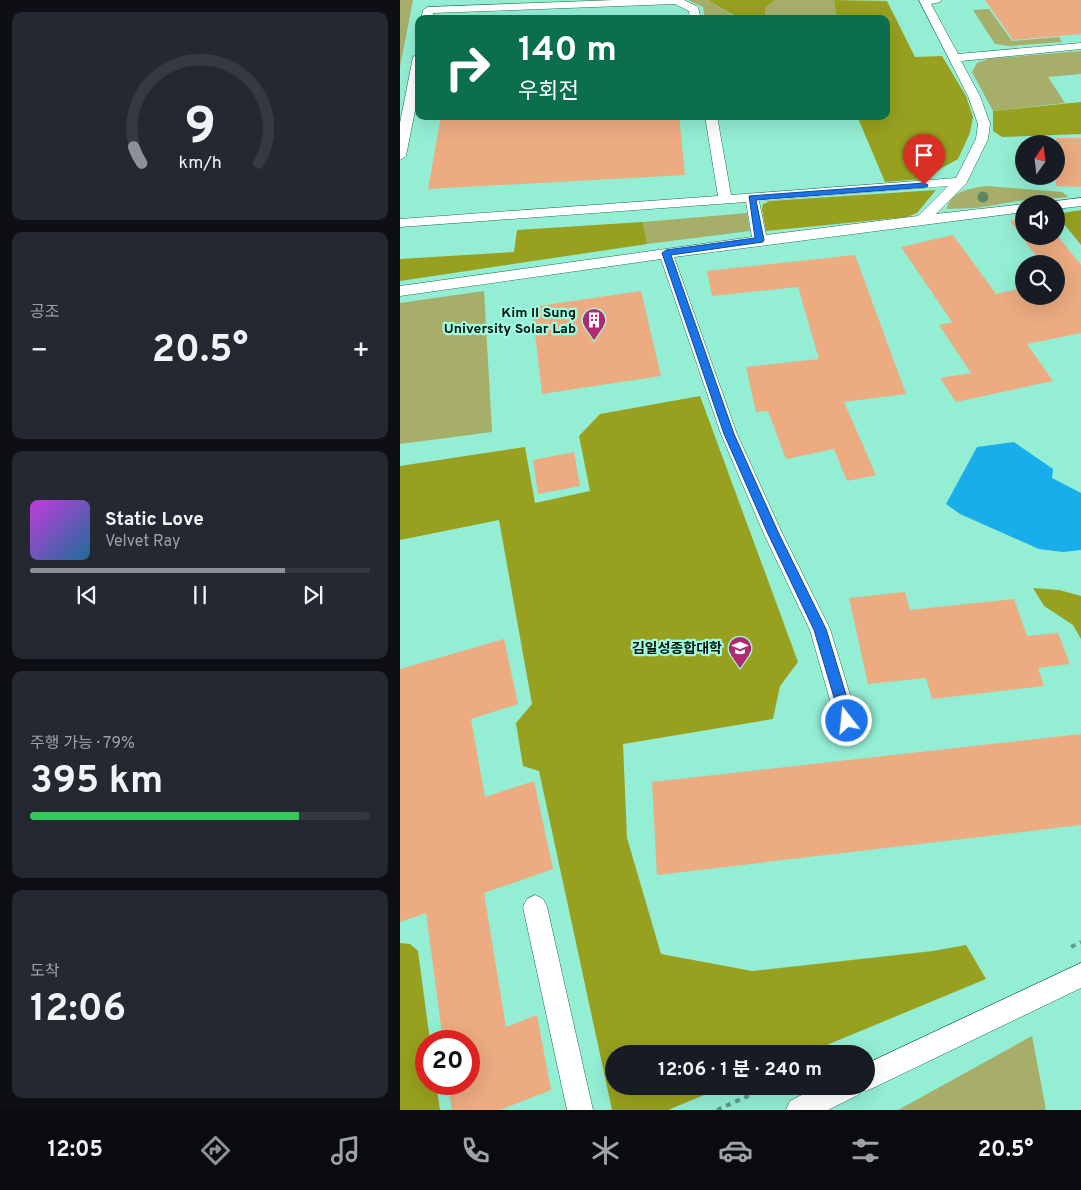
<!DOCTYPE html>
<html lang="ko">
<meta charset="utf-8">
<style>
body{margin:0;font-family:Overpass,"Noto Sans KR",sans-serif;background:#242831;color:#f1f3f6;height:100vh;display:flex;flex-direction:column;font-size:19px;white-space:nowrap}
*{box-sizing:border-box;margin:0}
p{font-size:16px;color:#9ea1a6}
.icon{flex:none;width:28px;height:28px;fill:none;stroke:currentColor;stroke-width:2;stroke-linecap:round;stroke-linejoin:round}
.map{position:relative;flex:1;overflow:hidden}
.details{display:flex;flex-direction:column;gap:12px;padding:12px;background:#0d0f14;width:400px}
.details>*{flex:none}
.top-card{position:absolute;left:15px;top:15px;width:475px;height:105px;border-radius:10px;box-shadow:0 5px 20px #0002;background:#0b6e4f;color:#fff;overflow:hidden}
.needle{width:32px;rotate:14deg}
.controls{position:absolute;left:615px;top:135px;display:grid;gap:10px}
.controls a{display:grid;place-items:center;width:50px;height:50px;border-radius:50%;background:#171b24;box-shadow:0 5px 20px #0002;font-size:25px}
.speed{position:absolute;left:15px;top:1030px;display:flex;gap:10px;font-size:25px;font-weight:700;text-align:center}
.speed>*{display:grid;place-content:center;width:65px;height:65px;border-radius:50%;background:#171b24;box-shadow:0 5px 20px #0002;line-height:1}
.speed .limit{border:8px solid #d22;background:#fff;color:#111}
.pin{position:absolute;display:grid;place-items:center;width:42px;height:42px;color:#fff;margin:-51px -21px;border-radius:50% 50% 50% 0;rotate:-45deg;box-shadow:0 0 5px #0007}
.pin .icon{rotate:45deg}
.me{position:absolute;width:55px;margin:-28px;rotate:344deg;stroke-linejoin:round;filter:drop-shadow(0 0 4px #0008)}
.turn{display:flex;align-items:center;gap:18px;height:105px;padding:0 20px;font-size:22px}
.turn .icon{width:65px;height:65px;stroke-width:2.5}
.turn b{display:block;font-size:35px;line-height:42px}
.big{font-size:38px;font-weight:700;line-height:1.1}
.details .tile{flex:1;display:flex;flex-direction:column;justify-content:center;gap:8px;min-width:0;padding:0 18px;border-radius:10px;background:#242831}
.details .dial{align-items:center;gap:0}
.dial svg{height:130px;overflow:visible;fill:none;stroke:#363941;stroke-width:7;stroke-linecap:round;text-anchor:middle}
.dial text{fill:#f1f3f6;stroke:none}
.song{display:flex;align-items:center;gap:15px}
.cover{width:60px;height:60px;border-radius:8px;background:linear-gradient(135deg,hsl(290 70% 55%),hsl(200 70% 35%))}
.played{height:5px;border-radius:2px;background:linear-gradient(90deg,#8c9099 75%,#363941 75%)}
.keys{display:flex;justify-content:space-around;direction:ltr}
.heat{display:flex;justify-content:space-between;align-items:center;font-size:28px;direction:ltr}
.charge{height:8px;border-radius:4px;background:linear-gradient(90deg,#34c759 79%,#363941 0)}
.trip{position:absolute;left:205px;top:1045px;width:270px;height:50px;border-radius:25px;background:#171b24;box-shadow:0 5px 20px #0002;font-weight:700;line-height:50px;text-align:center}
.tab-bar{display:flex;height:80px;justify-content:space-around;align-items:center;background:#090b0e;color:#9ea1a6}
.tab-bar .icon{width:35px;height:35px}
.tab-bar .active{color:#8c9099}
.tab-bar b{font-size:22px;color:#f1f3f6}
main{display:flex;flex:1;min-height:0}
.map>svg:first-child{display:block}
.green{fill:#a7ae6a}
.forest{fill:#98a01f}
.water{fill:#18aeeb}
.building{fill:#ecab81}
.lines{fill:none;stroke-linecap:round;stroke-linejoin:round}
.lane-casing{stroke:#246b5a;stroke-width:1}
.path{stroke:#5c9c89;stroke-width:4;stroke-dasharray:5 5;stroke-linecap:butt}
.lane{fill:#fff;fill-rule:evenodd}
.tree{fill:#5e8860}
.route{fill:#1a73e8;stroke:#114b97}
.labels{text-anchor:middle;stroke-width:4.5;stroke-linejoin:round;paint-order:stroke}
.poi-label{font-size:14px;font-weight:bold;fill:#00120c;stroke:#a0fbe0;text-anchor:end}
</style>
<main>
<section class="details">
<div class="tile dial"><svg viewBox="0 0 100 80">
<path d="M14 69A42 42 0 1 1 86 69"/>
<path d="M14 69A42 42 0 0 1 9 59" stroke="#8c9099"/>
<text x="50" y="56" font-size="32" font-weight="700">9</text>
<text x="50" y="72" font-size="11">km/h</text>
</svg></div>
<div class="tile"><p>공조</p>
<div class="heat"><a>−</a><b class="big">20.5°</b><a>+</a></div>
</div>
<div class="tile">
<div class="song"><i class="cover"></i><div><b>Static Love</b><p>Velvet Ray</p></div></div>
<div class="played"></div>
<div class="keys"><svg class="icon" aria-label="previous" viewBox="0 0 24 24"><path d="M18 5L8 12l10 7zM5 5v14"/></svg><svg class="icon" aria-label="pause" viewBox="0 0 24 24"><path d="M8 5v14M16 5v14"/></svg><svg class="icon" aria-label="next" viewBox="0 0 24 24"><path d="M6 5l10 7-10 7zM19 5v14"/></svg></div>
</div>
<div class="tile"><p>주행 가능 · 79%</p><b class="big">395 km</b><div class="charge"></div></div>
<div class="tile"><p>도착</p><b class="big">12:06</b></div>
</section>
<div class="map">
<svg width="681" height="1110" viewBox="0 0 681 1110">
<rect width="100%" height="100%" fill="#93eed3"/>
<!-- green -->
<path class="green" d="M0 0H13L0 67Z
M288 0H308L338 19H305L303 7Z
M375 0H434L437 19H361L365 16 366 7Z
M589 9 612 41 659 37 662 42 610 46 595 44 573 10Z
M681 51V74L648 77 665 103 593 111 572 72 577 63 588 59Z
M586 186 662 192 669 197 618 201 576 208 547 209C550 191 572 188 586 186Z
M347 213 350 231 247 244 243 222Z
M84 291 92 432 0 444V303Z
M632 1036 646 1110H498Z"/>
<!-- forest -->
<path class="forest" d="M308 0H375L366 7 365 16C349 29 322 8 308 0Z
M434 0 487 1 515 57 542 56 566 96 573 117 570 133 558 159 522 179 485 182 457 116H486V19H437Z
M681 102V134L602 137 593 131V111Z
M536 190 517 213 507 217 366 231 362 209 363 204 370 201Z
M681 210V245L656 214Z
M243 222 247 244 0 281V259L114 252 117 230Z
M300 396 398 662 380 686 373 719 223 744 227 838 261 954 352 971 533 951 566 945 586 979 405 1054H214V1086H326L268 1110H212L139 771 123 766 116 723 132 704 99 520 0 540V466L125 447 135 503 190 491 179 436 200 414Z
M633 588 659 590 681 596V639L673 625 644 606Z
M0 943 10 944 18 951 30 1041H26V1084H36L40 1110H0Z"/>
<!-- water -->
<path class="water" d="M614 442 653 469 652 478 681 493V550L663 552 639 549 560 514 546 504 577 447Z"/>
<!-- building -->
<path class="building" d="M585 0H681V34L613 40Z
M41 116H279L285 175 28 189Z
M656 138H681V187L656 186Z
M624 218V236H656V234L681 265V333L627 344 653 381 556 402 540 378 571 373 539 325 552 322 501 247 553 235 596 294 624 288V296H656V264H642L610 221Z
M455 255 506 394 444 402 476 475 447 481 434 449 386 459 368 411 356 412 346 367 419 359 398 287 312 296 307 271Z
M241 291 261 376 142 394 132 307Z
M174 452 180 486 138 494 133 460Z
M505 592 510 610 614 599 627 636 658 633 670 664 638 668 644 686 532 699 526 678 468 684 449 598Z
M104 639 118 704 71 719 85 797 134 781 153 869 84 893 106 1027 137 1015 151 1090 100 1110H52L48 1084H69V1041H43L26 913 0 922V669Z
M681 734V825L257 875 252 782Z"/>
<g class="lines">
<!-- lane casing -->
<g class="lane-casing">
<path id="lane" d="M215 0H284L298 7 301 19H290L289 11 275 4 33 13 32 19H21L23 10 28 7Z
M519 0H541L540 2 531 4 558 54 681 43V49L561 61 580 96 590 124 588 139 566 184 536 214 624 204V212L274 257 337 434 382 533 430 629 458 721 454 728 447 731 440 728 436 721 410 630 364 534 321 434 261 259 0 296V286L352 237 346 202 0 227V219L318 196 305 116H317L331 195 556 178 576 139 578 124 568 96ZM548 186 518 216 366 235 359 201Z
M19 54V90L6 156 0 160V123L13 57Z
M681 198V206L656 209V204H650L656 201Z
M135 895 143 899 147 907 193 1110H167L123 907 127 899Z
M681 963V988L475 1087 466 1091 461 1089 458 1095 428 1110H386L390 1101 419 1086H466V1064Z"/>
</g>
<!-- path -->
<path class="path" d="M671 947 681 942
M442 1054 460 1046
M317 1110 370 1086"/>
<!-- lane -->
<use href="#lane" class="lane"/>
</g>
<!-- trees -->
<circle class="tree" cx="583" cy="197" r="5.5"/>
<!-- route -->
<path class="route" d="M524 183 528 185 527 187 356 200 364 240 363 242 271 255 334 434 379 534 426 629 454 721 452 725 447 727 443 725 441 721 414 630 368 534 324 434 262 253 266 250 355 238 349 196Z"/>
<!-- icons -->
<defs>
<g id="building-pin" transform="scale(1.25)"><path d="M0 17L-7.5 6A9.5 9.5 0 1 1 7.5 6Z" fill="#af2a70" stroke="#a0fbe0"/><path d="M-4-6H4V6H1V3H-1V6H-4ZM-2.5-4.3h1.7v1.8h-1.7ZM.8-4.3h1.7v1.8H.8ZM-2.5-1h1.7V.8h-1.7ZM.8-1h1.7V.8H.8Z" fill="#fff"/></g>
<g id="university-pin" transform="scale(1.25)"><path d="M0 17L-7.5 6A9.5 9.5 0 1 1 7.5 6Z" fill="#af2a70" stroke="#a0fbe0"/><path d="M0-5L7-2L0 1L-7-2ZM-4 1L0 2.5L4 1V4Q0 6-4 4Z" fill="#fff"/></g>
</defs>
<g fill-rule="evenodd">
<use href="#building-pin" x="194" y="320"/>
<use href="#university-pin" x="340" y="648"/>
</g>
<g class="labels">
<!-- poi labels -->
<g class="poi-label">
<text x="176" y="317">Kim Il Sung<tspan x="176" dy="16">University Solar Lab</tspan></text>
<text x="322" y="653">김일성종합대학</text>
</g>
</g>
</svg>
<div class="controls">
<a><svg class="needle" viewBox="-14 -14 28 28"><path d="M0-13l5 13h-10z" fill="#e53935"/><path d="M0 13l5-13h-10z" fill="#9ea1a6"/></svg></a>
<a><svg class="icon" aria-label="sound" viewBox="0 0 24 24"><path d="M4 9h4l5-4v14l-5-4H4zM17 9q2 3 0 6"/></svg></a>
<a><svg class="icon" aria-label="search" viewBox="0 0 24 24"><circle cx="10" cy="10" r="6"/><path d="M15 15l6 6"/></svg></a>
</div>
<div class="speed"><div class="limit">20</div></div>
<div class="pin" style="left:524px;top:185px;background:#d93025"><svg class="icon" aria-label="arrive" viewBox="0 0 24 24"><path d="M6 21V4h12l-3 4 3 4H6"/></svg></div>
<svg class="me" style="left:447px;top:721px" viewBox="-20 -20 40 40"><circle r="17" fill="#1a73e8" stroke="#fff" stroke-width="3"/><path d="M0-11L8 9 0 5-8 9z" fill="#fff"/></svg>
<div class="trip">12:06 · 1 분 · 240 m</div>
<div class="top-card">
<div class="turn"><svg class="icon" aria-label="right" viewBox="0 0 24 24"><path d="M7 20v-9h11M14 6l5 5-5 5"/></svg><div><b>140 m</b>우회전</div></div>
</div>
</div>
</main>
<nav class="tab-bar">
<b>12:05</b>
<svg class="icon active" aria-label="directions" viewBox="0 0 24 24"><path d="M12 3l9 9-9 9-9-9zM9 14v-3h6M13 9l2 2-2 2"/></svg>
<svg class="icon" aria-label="music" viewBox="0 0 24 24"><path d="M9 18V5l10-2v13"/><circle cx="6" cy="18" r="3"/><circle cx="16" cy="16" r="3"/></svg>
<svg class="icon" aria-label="phone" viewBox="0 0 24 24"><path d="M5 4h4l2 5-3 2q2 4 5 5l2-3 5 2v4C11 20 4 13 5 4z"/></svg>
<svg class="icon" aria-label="climate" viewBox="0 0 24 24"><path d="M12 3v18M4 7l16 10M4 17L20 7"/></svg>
<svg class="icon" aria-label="car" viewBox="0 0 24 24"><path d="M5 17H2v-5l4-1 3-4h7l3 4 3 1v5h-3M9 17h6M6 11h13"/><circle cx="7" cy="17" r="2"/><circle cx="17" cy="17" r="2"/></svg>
<svg class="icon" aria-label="filters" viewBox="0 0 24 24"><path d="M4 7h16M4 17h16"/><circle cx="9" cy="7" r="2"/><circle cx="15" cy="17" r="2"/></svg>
<b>20.5°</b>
</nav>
